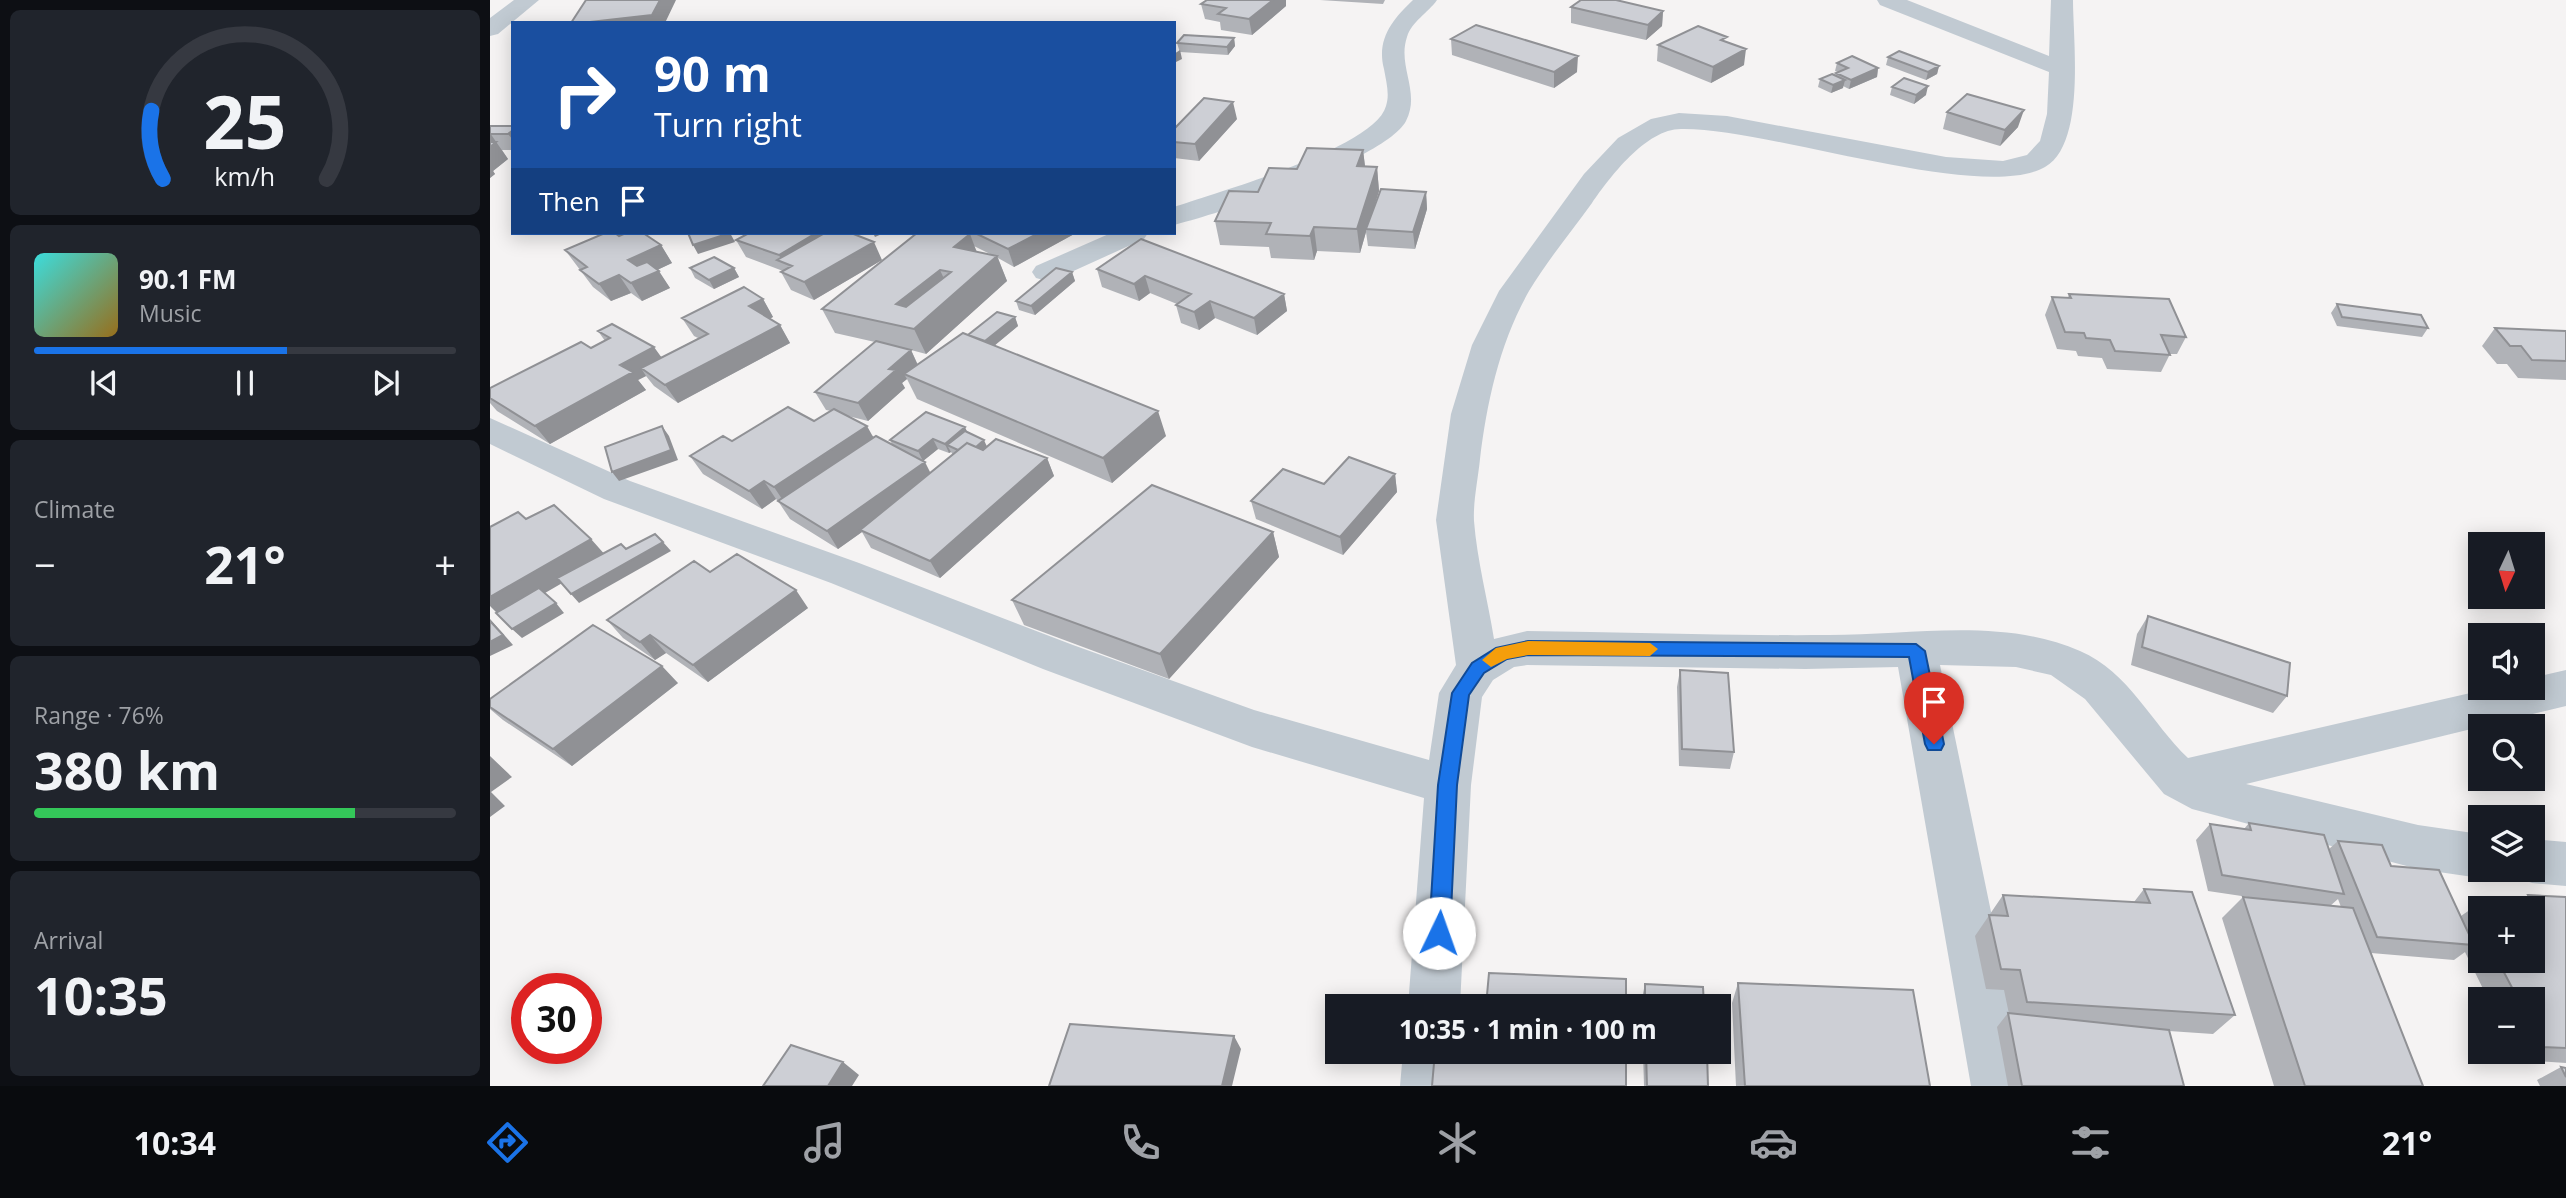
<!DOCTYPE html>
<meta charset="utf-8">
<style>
body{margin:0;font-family:"Open Sans",sans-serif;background:#20242c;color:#f1f3f6;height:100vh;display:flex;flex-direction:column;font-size:26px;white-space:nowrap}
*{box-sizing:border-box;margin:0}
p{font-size:23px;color:#9ea1a6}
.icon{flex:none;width:38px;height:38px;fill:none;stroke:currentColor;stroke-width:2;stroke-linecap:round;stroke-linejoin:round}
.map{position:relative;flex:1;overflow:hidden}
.panel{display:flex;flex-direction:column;gap:10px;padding:10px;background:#0d0f14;width:490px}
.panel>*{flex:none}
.guide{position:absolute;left:21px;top:21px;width:665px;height:214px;border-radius:0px;box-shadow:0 4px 18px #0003;background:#1a4fa0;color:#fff;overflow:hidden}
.needle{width:46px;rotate:184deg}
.buttons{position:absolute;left:1978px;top:532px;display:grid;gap:14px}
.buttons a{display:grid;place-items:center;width:77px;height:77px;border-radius:0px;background:#171b24;box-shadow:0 4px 18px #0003;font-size:35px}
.speed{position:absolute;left:21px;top:973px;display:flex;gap:14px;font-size:35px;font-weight:700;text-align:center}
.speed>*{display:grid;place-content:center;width:91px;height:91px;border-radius:50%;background:#171b24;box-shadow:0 4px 18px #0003;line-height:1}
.speed .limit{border:10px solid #d22;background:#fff;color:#111}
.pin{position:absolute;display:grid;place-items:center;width:60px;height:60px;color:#fff;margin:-72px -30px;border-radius:50% 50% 50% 0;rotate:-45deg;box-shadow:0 0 7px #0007}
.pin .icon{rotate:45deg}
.me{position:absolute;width:77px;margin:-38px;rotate:3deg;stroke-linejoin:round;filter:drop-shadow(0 0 5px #0008)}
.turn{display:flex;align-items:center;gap:24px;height:147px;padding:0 28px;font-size:32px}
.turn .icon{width:91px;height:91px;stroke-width:2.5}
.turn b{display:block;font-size:49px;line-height:60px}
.then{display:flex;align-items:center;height:66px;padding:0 28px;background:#0003;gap:14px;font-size:26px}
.big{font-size:52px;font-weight:700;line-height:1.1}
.panel .tile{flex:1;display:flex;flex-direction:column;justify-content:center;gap:10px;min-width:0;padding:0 24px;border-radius:10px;background:#20242c}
.panel .dial{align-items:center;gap:0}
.dial svg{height:182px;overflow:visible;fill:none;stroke:#363941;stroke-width:7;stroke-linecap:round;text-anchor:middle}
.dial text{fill:#f1f3f6;stroke:none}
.song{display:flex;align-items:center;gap:21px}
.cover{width:84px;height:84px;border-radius:10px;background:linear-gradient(135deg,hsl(180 70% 55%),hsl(40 70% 35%))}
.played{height:7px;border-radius:4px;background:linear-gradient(90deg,#1a73e8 60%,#363941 60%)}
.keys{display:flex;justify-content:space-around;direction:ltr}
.heat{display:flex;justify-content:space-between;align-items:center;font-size:38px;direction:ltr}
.charge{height:10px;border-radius:5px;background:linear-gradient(90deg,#34c759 76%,#363941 0)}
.trip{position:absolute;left:835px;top:994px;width:406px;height:70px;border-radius:0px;background:#171b24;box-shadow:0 4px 18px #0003;font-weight:700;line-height:70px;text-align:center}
.tab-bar{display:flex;height:112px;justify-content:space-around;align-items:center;background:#090b0e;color:#9ea1a6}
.tab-bar .icon{width:49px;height:49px}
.tab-bar .on{color:#1a73e8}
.tab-bar b{font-size:32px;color:#f1f3f6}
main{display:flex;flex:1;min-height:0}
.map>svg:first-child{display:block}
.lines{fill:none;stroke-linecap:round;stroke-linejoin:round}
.minor{fill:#c1cad2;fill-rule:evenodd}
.wall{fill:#b0b2b7;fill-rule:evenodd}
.shaded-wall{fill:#909195}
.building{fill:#cdcfd5;stroke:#909195;stroke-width:2;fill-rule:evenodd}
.route{fill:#1a73e8;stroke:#114b97;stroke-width:2}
.slow{fill:#f59e0b}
</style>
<main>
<section class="panel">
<div class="tile dial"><svg viewBox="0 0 100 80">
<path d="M14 69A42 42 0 1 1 86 69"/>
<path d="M14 69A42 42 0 0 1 9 39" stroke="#1a73e8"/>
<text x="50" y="56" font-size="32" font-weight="700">25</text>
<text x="50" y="72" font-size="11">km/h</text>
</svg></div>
<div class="tile">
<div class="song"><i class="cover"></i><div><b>90.1 FM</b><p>Music</p></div></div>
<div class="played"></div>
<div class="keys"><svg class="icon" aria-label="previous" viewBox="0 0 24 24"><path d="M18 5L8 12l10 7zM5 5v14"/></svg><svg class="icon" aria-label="pause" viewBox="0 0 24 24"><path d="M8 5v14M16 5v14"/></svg><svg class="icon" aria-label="next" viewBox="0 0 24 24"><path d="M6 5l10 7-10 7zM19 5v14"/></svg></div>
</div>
<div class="tile"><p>Climate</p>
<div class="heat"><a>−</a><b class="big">21°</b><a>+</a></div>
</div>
<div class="tile"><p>Range · 76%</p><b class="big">380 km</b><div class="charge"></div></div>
<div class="tile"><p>Arrival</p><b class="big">10:35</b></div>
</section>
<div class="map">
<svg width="2076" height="1086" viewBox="0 0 2076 1086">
<rect width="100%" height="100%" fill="#f5f3f3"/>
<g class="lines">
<!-- minor -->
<path class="minor" d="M24 0H49L8 34 0 36V18Z
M923 0H947C938 13 922 21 917 37 907 66 931 92 916 121 896 159 729 214 684 225V207C727 192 885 148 896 106 900 94 896 81 894 69 886 39 903 19 923 0Z
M1387 0H1417L1559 56 1561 0H1583C1583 41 1596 144 1555 167 1491 203 1276 127 1191 129 1156 129 1120 177 1102 203 1081 232 1057 261 1039 291 1010 342 997 401 990 459 988 479 983 502 984 521 987 560 998 601 1004 639L1037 631C1138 632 1238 636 1339 635 1421 635 1513 617 1590 651 1639 672 1662 724 1698 758L2002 688H2042V678L2076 670V706L1756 784 1928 825 1990 834V870H2008L1990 878 1928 869 1702 809 1674 794 1595 699 1561 675 1526 667 1450 665 1537 1086H1481L1408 667 1315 669 1037 665 1024 667 1003 680 992 697 981 785 970 1006H918L934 798 762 747 553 669 341 583 114 499 0 444V418L140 481 369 563 583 645 764 710 939 760 949 693 966 665 946 520 961 414 982 345 1009 291 1094 174 1128 138 1161 119 1189 113 1237 116 1456 157 1513 161 1537 155 1550 141 1557 114 1559 72 1390 5Z
M621 233H658L654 239 568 278 557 281 546 278 542 272 546 266Z
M2042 839 2076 842V886L2042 883 2025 877 2022 870H2042Z
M913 1052H967L966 1086H910Z"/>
</g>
<!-- wall -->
<path class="wall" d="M830 0H895L893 4Z
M711 4 796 6 762 35 731 30 730 22 715 19Z
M1081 7 1173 11 1172 26 1156 40 1081 23Z
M744 38 745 46 738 55 690 52 692 59 687 43Z
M961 39 1087 72 1064 88 962 55Z
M1236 42 1254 65 1221 83 1167 61 1168 45Z
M1398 57 1449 66 1447 74 1436 80 1396 65Z
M1347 63 1388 68 1387 77 1359 89 1353 86V88L1341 93 1328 87 1330 79 1345 75 1346 73 1348 72 1345 71Z
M1402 87 1436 95 1424 104 1400 95Z
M1457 112 1528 127 1510 146 1453 129Z
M747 119 709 161 684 158V129Z
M0 126H23V150H12L18 159 3 171 5 174 0 178Z
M873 150 875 167H887L889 191 884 207 936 192 937 209 925 249 878 246 876 232 870 253 827 251 824 260 781 258 779 247 730 245 725 221 768 192 807 169Z
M427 233H586L524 267 508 258 517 281 436 354 421 350 428 365 478 335 525 317 528 326 504 346 676 436 622 483 427 399 417 379 412 383 415 388 378 421 358 416 384 437 402 444 400 440 477 432 497 446 557 458 564 476 450 578 381 548 372 532 348 549 300 519 288 501 286 499 272 509 213 474 200 456 242 441 324 421 341 411 336 410 325 392 385 342 345 333 332 309ZM484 246 502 255 487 252ZM448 449 459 453 461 452 463 455 440 473 433 461Z
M246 240 392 260 324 300 301 290 291 272 293 271 256 257Z
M171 245 182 263 167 270 180 288 152 301 141 293 121 301 103 287 75 250Z
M200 268H244L249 277 224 289 205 278Z
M607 269 794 294 797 311 767 335 725 318 709 330 691 323 686 305 687 304 660 293 649 301 612 287Z
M582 272 585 281 545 315 529 310 526 301Z
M1579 294 1696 337 1687 354H1680L1671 372 1617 369 1612 358 1588 356 1586 351 1567 349 1555 315 1562 297 1578 298Z
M273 299 283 317 279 318 290 325 300 343 188 403 164 386 156 376 148 380 156 390 60 444 7 411 0 403V388L101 348 115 341 108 331 172 357 208 338 204 336 192 318Z
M1847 304 1938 328 1932 337 1847 326 1841 313Z
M2005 328 2076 331V380L2028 378 2017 364H2007L1992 346Z
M905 474 907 492 853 555 766 519 761 501 834 484Z
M783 532 789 557 679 679 534 625 522 600Z
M220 572 318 608 218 682 176 653 165 660 133 638 117 620Z
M1658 616 1797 696 1783 713 1641 665 1647 634Z
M1190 670 1244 752 1240 769 1189 766 1187 687Z
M188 683 82 766 13 720 0 709V699Z
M1759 823 1839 849 1848 841 1901 866 1971 916 1981 909H1990V961H2042V908H2020L2038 895 2076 897V1063L2029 1060 2025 1052H2042V999H1998L1975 952 1964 960 1881 953 1933 1086H1784L1732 918 1753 897 1765 898 1718 891 1706 840 1720 824 1754 829ZM1848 899 1851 907 1840 906Z
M1654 889 1745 1015 1723 1034 1679 1031 1694 1086H1518L1507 1027 1518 1013 1519 1014 1514 990 1496 989 1485 936 1513 895 1644 902Z
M1248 983 1440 1086H1246L1242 1003Z
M1155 984 1214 1006H1153L1152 998Z
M1153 1052H1217L1218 1086H1154Z
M2071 1067 2076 1068V1086H2050L2047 1080Z"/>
<!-- shaded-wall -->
<path class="shaded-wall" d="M170 0H186L175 23H91Z
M783 0H796V6L762 35 759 19Z
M1173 11 1172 26 1156 40 1158 25Z
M744 38 745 46 738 55 737 47Z
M1256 49 1254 65 1221 83 1223 67Z
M690 50 692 59 684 63V54Z
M1088 56 1087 72 1064 88V72Z
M1449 66 1447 74 1436 80 1438 72Z
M1388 68 1387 77 1359 89 1361 80Z
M1355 80 1353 88 1341 93 1343 85Z
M1438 86 1436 95 1424 104 1426 95Z
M743 102 747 119 709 161 705 144Z
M1534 110 1528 127 1510 146 1515 130Z
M23 130V140L18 134Z
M0 133 18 159 3 171 5 174 0 178Z
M873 150 876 174 867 166Z
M887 167 889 191 877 229H876V232L870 253 867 229Z
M936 192 937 209 925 249 923 232Z
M824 227 827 251 824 260 820 236Z
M240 233 245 242 208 254 203 245Z
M326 233H362L302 266 292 262 289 255Z
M383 233H394L385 237Z
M549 233H586L524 267 518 249Z
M480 234 489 258 464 247Z
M384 242 392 260 324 300 314 282Z
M171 245 182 263 150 278 138 260Z
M507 256 517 281 436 354 424 329Z
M244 268 249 277 224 289 219 280Z
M450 270 461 294 419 328 406 304Z
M169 271 180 288 152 301 141 283Z
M582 272 585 281 545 315 541 306Z
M129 275 141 293 121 301 109 284Z
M655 276 660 293 649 301 644 284Z
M794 294 797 311 767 335 764 318Z
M273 299 283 317 270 324 259 306Z
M720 301 725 318 709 330 704 312Z
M525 317 528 326 499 350 495 341Z
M290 325 300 343 188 403 175 385Z
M164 347 177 365 151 368 156 376 148 380 156 390 60 444 45 426 130 365Z
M421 350 429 368 414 374 417 379 412 383 415 388 378 421 368 403 399 369Z
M668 411 676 436 622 483 613 458Z
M172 426 179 436 188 460 129 481 122 472Z
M377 426 387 444 296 505 284 487Z
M475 427 479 436 457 445 461 452 459 453 455 444Z
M443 439 448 449 433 461 428 451Z
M494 440 498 449 476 454Z
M557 458 564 476 450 578 440 561Z
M435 462 444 480 370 530 372 532 348 549 337 531Z
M905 474 907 492 853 555 850 537Z
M274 481 286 499 272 509 259 491Z
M783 532 789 557 679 679 670 654Z
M101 539 117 557 12 618 0 606V597Z
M173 542 181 551 89 603 81 594Z
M306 590 318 608 218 682 203 665Z
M66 603 74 613 32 638 22 629Z
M0 619 23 645 0 656Z
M160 635 176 653 165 660 150 642Z
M172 666 188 683 82 766 63 749Z
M0 756 22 777 1 792 15 806 0 817Z
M744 1036 751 1049 742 1086H732Z
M353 1062 369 1075 362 1086H338Z"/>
<!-- building -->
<path class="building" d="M96 0H170L162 15 91 23H81Z
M717 0H783L759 19 728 14 736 8 711 4Z
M1091 0H1126L1173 11 1158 25 1081 7Z
M986 25 1088 56 1064 72 961 39Z
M1208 26 1237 37 1231 40 1256 49 1223 67 1168 45Z
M694 35 744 38 737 47 687 43Z
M1409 51 1449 66 1438 72 1398 57Z
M1362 56 1388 68 1361 80 1346 73 1358 68 1347 63Z
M1342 74 1355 80 1343 85 1330 79Z
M1414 78 1438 86 1426 95 1402 87Z
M1477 94 1534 110 1515 130 1457 112Z
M714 98 743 102 705 144 684 142V129Z
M0 126H23V130L18 134H0Z
M0 142H6L0 147Z
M817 148 873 150 867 166 887 167 867 229 824 227 820 236 776 234 781 223 725 221 739 191 768 192 779 168 807 169Z
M891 189 936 192 923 232 876 229Z
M115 233H125L129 236 136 233H153L171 245 138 260 147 266 157 262 169 271 141 283 129 275 109 284 90 270 97 267 75 250Z
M198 233H240L203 245Z
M259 233H326L289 255 246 240Z
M335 233H361L384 242 314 282 291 272 302 266 287 260Z
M427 233H474L480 234 464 247 507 256 424 329 332 309ZM450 270 461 272 416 307 406 304Z
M485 233H549L518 249Z
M651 239 794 294 764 318 720 301 704 312 686 305 701 294 655 276 644 284 607 269Z
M224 257 244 268 219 280 200 268Z
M566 268 582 272 541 306 526 301Z
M254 287 273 299 259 306 290 325 175 385 151 368 218 334 192 318Z
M1579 294 1679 299 1696 337 1671 335 1680 355 1625 351 1620 340 1596 338 1594 333 1575 332 1562 297 1581 298Z
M1847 304 1931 315 1938 328 1852 317Z
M507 312 525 317 495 341 478 335Z
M122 324 164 347 130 365 143 372 45 426 0 398V388L91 342 101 348 120 338 108 331Z
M2005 328 2076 331V361L2042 360 2031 346H2020Z
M473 333 668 411 613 458 414 374Z
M386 341 421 350 399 369 406 370 368 403 325 392Z
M298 407 324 421 344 409 377 426 284 487 274 481 259 491 200 456 233 436 242 441Z
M436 412 475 427 455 444 443 439 428 451 400 440Z
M172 426 181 450 122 472 115 447Z
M475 431 494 440 486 447 477 443 468 450 457 445Z
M386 436 435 462 337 531 288 501Z
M506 439 557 458 440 561 370 530 477 443 493 450Z
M859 457 905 474 850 537 761 501 793 469 834 484Z
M662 485 783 532 670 654 522 600Z
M64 505 101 539 0 597V527L28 512 36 519Z
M165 534 173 542 81 594 67 578 131 544 136 549Z
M247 554 306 590 203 665 160 635 150 642 117 620 204 561 220 572Z
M49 588 66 603 22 629 6 613Z
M1658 616 1800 663 1797 696 1652 647Z
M0 621 13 635 0 642Z
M103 625 172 666 63 749 0 707V699Z
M1190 670 1238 673 1244 752 1192 749Z
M1759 823 1834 835 1854 894 1732 875 1720 824 1761 830Z
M1848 841 1892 845 1901 866 1949 870 1984 945 1887 937Z
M1654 889 1702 892 1745 1015 1537 1002 1530 970 1511 969 1499 915 1518 916 1513 895 1660 903Z
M2038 895 2076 897V1048L2052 1047 2042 1027V999H2028L2008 961H2042V912H2047Z
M1753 897 1863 908 1933 1086H1815Z
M1981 909H1990V926Z
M999 973 1136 979V1006H996Z
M1248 983 1423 990 1440 1086H1255Z
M1155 984 1213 987 1214 1006H1155Z
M1518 1013 1679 1030 1694 1086H1532Z
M580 1024 744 1036 732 1086H559Z
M301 1045 353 1062 338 1086H273Z
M945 1052H1136V1086H942Z
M1156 1052H1217L1218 1086H1157Z
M2071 1067 2076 1068V1077Z"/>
<!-- route -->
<path class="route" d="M1038 641 1426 644 1435 651 1454 744 1451 750H1438L1435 744 1419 657 1038 655 1017 659 994 673 979 695 967 785 960 933 957 940 949 943 942 940 939 933 948 785 962 693 982 663 1006 648Z"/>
<!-- slow -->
<path class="slow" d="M1038 641 1160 643 1168 649 1160 656 1038 655 1017 659 1001 667 992 660 1006 648Z"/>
</svg>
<div class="buttons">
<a><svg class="needle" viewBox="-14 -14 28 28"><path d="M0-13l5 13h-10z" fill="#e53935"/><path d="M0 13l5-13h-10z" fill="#9ea1a6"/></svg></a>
<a><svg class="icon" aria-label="sound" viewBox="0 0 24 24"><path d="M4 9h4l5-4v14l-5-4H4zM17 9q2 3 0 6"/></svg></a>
<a><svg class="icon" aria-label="search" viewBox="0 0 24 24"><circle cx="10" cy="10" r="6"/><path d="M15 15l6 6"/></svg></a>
<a><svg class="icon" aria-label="layers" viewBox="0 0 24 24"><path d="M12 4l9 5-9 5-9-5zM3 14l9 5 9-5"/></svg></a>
<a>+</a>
<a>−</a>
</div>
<div class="speed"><div class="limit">30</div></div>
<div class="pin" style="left:1444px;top:744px;background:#d93025"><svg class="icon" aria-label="arrive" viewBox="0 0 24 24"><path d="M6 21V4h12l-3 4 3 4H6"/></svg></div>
<svg class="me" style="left:949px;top:933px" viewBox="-20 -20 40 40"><circle r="19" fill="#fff"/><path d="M0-13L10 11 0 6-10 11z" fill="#1a73e8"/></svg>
<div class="trip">10:35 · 1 min · 100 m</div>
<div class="guide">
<div class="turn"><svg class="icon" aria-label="right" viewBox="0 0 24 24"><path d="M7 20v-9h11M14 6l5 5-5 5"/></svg><div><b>90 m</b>Turn right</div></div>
<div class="then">Then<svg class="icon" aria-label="arrive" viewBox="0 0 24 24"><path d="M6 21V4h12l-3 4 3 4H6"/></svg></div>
</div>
</div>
</main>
<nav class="tab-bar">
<b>10:34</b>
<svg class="icon on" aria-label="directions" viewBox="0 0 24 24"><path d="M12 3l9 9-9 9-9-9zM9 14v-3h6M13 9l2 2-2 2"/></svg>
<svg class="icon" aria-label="music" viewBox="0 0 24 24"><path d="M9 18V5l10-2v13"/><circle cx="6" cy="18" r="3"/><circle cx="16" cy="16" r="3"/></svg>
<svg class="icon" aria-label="phone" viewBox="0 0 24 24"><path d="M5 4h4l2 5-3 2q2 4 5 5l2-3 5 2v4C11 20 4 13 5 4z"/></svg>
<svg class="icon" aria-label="climate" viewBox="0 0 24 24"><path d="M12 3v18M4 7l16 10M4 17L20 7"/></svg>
<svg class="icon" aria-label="car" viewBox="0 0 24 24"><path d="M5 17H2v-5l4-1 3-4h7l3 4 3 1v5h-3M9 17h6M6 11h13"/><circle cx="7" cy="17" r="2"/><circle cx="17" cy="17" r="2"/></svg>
<svg class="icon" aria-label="filters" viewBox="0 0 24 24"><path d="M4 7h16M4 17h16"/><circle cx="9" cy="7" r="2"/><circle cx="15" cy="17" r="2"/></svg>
<b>21°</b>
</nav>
